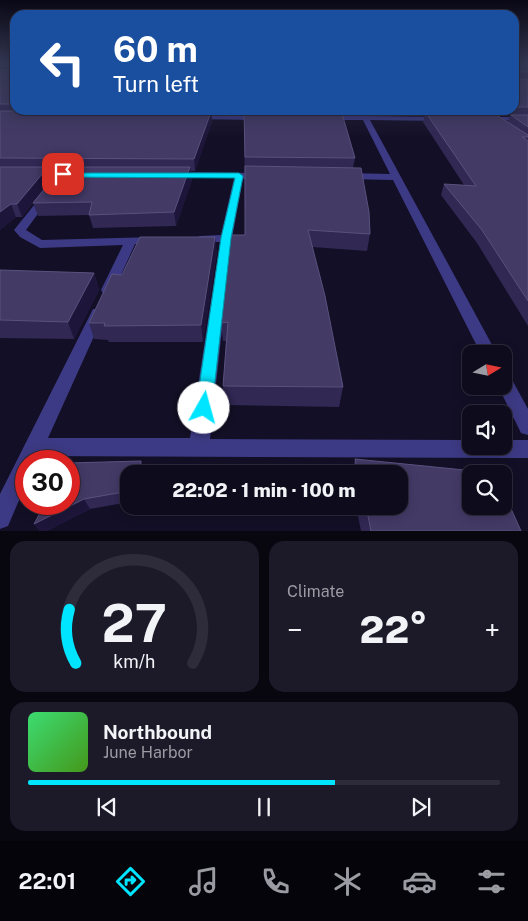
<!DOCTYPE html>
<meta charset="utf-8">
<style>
body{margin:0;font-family:"Public Sans",sans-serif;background:#1c1929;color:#f1f3f6;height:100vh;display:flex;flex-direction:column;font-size:19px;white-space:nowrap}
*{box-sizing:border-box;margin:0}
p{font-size:16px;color:#9b9ba3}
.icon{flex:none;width:28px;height:28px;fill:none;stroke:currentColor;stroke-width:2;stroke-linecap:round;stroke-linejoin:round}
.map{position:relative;height:531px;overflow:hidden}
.sheet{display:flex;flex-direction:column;gap:10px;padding:10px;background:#08060f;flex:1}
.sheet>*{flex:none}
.hud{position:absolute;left:10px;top:10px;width:509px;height:105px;border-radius:15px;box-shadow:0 2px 12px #0003,0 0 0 1px #2e2b3b;background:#1a4fa0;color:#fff;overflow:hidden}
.needle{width:32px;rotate:80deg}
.controls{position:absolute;left:462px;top:345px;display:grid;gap:10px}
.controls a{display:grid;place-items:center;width:50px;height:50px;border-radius:10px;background:#0e0b1c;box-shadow:0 2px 12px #0003,0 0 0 1px #2e2b3b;font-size:25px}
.speed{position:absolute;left:15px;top:450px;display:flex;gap:10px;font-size:25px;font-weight:700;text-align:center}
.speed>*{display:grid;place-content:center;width:65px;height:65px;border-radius:50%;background:#0e0b1c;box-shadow:0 2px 12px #0003,0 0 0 1px #2e2b3b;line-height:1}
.speed .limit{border:8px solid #d22;background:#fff;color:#111}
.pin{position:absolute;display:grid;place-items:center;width:42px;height:42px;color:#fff;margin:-21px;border-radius:10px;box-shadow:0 2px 8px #0006}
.me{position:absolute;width:55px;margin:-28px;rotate:7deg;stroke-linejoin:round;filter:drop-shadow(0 0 4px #0008)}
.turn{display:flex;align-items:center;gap:18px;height:105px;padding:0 20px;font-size:22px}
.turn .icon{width:65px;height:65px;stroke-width:2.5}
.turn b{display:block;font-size:35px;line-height:42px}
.big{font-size:38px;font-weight:800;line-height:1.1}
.sheet .card{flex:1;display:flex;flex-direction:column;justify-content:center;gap:8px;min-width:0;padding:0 18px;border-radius:15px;background:#1c1929}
.sheet .dial{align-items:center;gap:0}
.dial svg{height:130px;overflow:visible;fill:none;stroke:#2e2b3b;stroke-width:7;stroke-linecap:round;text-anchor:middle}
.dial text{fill:#f1f3f6;stroke:none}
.song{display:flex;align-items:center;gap:15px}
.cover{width:60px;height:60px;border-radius:8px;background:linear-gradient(135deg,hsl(140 70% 55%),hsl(100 70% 35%))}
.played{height:5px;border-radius:2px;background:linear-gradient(90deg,#00e5ff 65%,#2e2b3b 65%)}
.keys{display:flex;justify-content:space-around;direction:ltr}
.heat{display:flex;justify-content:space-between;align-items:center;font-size:28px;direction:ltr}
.sheet .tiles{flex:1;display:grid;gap:10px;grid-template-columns:1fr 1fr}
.card:last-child{grid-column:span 2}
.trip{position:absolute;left:120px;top:465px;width:288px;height:50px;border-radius:15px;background:#0e0b1c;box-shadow:0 2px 12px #0003,0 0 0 1px #2e2b3b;font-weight:800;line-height:50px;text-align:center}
.menu{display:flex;height:80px;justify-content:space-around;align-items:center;background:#06040b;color:#9b9ba3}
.menu .icon{width:35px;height:35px}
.menu .selected{color:#00e5ff}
.menu b{font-size:22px;color:#f1f3f6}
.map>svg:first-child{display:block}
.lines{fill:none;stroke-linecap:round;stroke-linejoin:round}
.street{fill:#3d3a85;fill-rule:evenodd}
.wall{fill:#312854;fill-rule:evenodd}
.shaded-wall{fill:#1d163a}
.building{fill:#433a66;stroke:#5a527e}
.route{fill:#00e5ff;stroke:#0095a6}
</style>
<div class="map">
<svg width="528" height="531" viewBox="0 0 528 531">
<rect width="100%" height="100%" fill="#130f26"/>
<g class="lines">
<!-- street -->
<path class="street" d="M362 110 368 116 441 117 444 119 441 121 370 120 497 354H481L393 180 346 179 341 176 346 173 390 174 363 120H328L325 118 328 116H361L359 112Z
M196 116H261L264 118 261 120 194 119 193 118Z
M488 117H528V121L486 120 485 119Z
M0 171H73L77 174 73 177H0Z
M176 172 261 173 266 176 261 179H243L232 238 210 439 471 440V446H504V440H528V458L39 456 37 461H26V484L8 526 0 529V494L93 309H103L105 312 48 438H190L220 242H200L194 239 200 236 221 235 234 178 173 177 171 175Z
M46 193 51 196 26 230 42 240 155 237 161 240 155 243 135 244 113 293H103L101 290 123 245 40 248 20 237 14 230 43 194Z
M504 374 510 376 528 409V435L521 433 498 386H504Z"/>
</g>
<!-- wall -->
<path class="wall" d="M0 63H15V110H216L215 114H211L212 121 195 171H191L192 180 176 226 93 228 89 215 38 216 33 203 60 170H49L52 179 22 217H16L0 230Z
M514 63H528V79L515 78 516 79H528V326L477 243 441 195 444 184 464 185 423 122 425 114H418L415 110H514ZM497 115H510L508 122Z
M244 110 355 158 353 168 370 234 367 251 312 247 343 387 339 407 224 405 223 386 226 341H223L221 323 245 235Z
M217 252 203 342H109L108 340 94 339 89 323 122 275Z
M0 270 94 273 99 290 74 339 0 338Z
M355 459 494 473 495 474H471V506H504V493L521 531H361L356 506H399V474H352Z
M141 461 145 474H129V502L90 509 47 531H40L34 524 45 504H69V463Z"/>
<!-- shaded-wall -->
<path class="shaded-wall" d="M211 112 212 121 195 171 194 159Z
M48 167 52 179 22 217 17 204Z
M190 167 192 180 176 226 174 212Z
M11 204 16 217 0 230V212Z
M215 237 217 252 203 342 201 325Z
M94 273 99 290 74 339 68 322Z
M141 461 145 472V474H140Z
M84 499 90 509 47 531H40L34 524Z"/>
<!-- building -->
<path class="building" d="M0 63H15V104H0V70H12L14 64 13 63Z
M514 63H528V72H516L514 77 516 79H528V107H514Z
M244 110H341L355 158 245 157Z
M0 111 211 112 194 159 0 158Z
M426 113 495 114 528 135V137H522L528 141V301L482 230 444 184 476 186Z
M511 115H528V127Z
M245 166 361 168 369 212 370 234 308 230 325 296 343 387 223 386 228 322 221 323 231 235H245Z
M0 167H48L17 204H11L0 212Z
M62 167H190L174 212 89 215 92 202 33 203Z
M140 237H215L201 325 104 326 105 323H89L112 274 122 275Z
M0 270 94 273 68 322 0 320Z
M355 459 494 473 495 474H471V506H504V493L521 531H371L366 506H399V474H358Z
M141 461 140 474H129V491L84 499 34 524 45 504H69V463Z"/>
<!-- sky -->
<linearGradient id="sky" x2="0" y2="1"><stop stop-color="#0a0815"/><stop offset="0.46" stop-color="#333752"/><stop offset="1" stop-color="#333752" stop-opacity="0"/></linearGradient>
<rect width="528" height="137" fill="url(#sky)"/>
<!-- route -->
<path class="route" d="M60 173H239L243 176 231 238 212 408 210 413 204 415 198 413 196 408 221 238 235 178 63 177 59 174Z"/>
</svg>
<div class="controls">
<a><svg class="needle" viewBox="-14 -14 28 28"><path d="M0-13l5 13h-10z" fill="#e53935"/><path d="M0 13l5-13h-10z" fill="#9b9ba3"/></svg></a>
<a><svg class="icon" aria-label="sound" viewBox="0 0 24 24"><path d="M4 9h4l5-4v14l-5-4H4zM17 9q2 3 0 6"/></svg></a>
<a><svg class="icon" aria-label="search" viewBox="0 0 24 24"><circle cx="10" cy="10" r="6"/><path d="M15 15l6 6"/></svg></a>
</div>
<div class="speed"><div class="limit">30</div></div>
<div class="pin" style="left:63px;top:174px;background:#d93025"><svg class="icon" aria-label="arrive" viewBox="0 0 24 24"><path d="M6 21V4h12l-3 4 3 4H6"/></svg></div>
<svg class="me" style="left:204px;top:408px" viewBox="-20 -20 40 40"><circle r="19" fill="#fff"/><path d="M0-13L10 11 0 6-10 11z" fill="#00e5ff"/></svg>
<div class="trip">22:02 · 1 min · 100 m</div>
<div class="hud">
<div class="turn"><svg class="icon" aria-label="left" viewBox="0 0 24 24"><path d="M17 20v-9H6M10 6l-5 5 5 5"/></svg><div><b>60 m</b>Turn left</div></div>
</div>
</div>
<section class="sheet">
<div class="tiles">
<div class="card dial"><svg viewBox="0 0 100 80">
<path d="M14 69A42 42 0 1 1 86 69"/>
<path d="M14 69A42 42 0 0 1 10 36" stroke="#00e5ff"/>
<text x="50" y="56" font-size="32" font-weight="700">27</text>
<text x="50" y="72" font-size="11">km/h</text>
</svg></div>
<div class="card"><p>Climate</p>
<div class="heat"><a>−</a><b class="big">22°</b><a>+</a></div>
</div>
<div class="card">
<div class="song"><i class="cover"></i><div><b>Northbound</b><p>June Harbor</p></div></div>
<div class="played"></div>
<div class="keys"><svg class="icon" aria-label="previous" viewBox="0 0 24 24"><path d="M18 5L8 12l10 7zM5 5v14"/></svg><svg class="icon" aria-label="pause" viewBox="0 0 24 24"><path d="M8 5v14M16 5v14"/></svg><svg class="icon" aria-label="next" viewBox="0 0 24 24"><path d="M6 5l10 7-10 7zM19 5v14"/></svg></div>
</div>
</div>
</section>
<nav class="menu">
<b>22:01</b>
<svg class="icon selected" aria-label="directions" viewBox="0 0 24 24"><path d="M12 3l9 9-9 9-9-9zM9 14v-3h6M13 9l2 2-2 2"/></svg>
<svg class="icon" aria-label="music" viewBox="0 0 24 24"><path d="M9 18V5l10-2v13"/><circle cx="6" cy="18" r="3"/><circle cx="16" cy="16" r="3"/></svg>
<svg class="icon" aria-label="phone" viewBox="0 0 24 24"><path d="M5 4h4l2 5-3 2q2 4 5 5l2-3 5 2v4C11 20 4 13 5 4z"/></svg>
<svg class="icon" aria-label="climate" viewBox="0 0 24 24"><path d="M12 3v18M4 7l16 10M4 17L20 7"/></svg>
<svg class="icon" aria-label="car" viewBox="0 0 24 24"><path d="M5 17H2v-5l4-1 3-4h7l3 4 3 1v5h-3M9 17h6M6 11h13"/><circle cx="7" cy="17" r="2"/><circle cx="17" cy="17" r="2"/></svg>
<svg class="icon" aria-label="filters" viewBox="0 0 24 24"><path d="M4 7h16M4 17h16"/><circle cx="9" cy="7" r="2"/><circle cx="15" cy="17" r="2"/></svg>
</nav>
